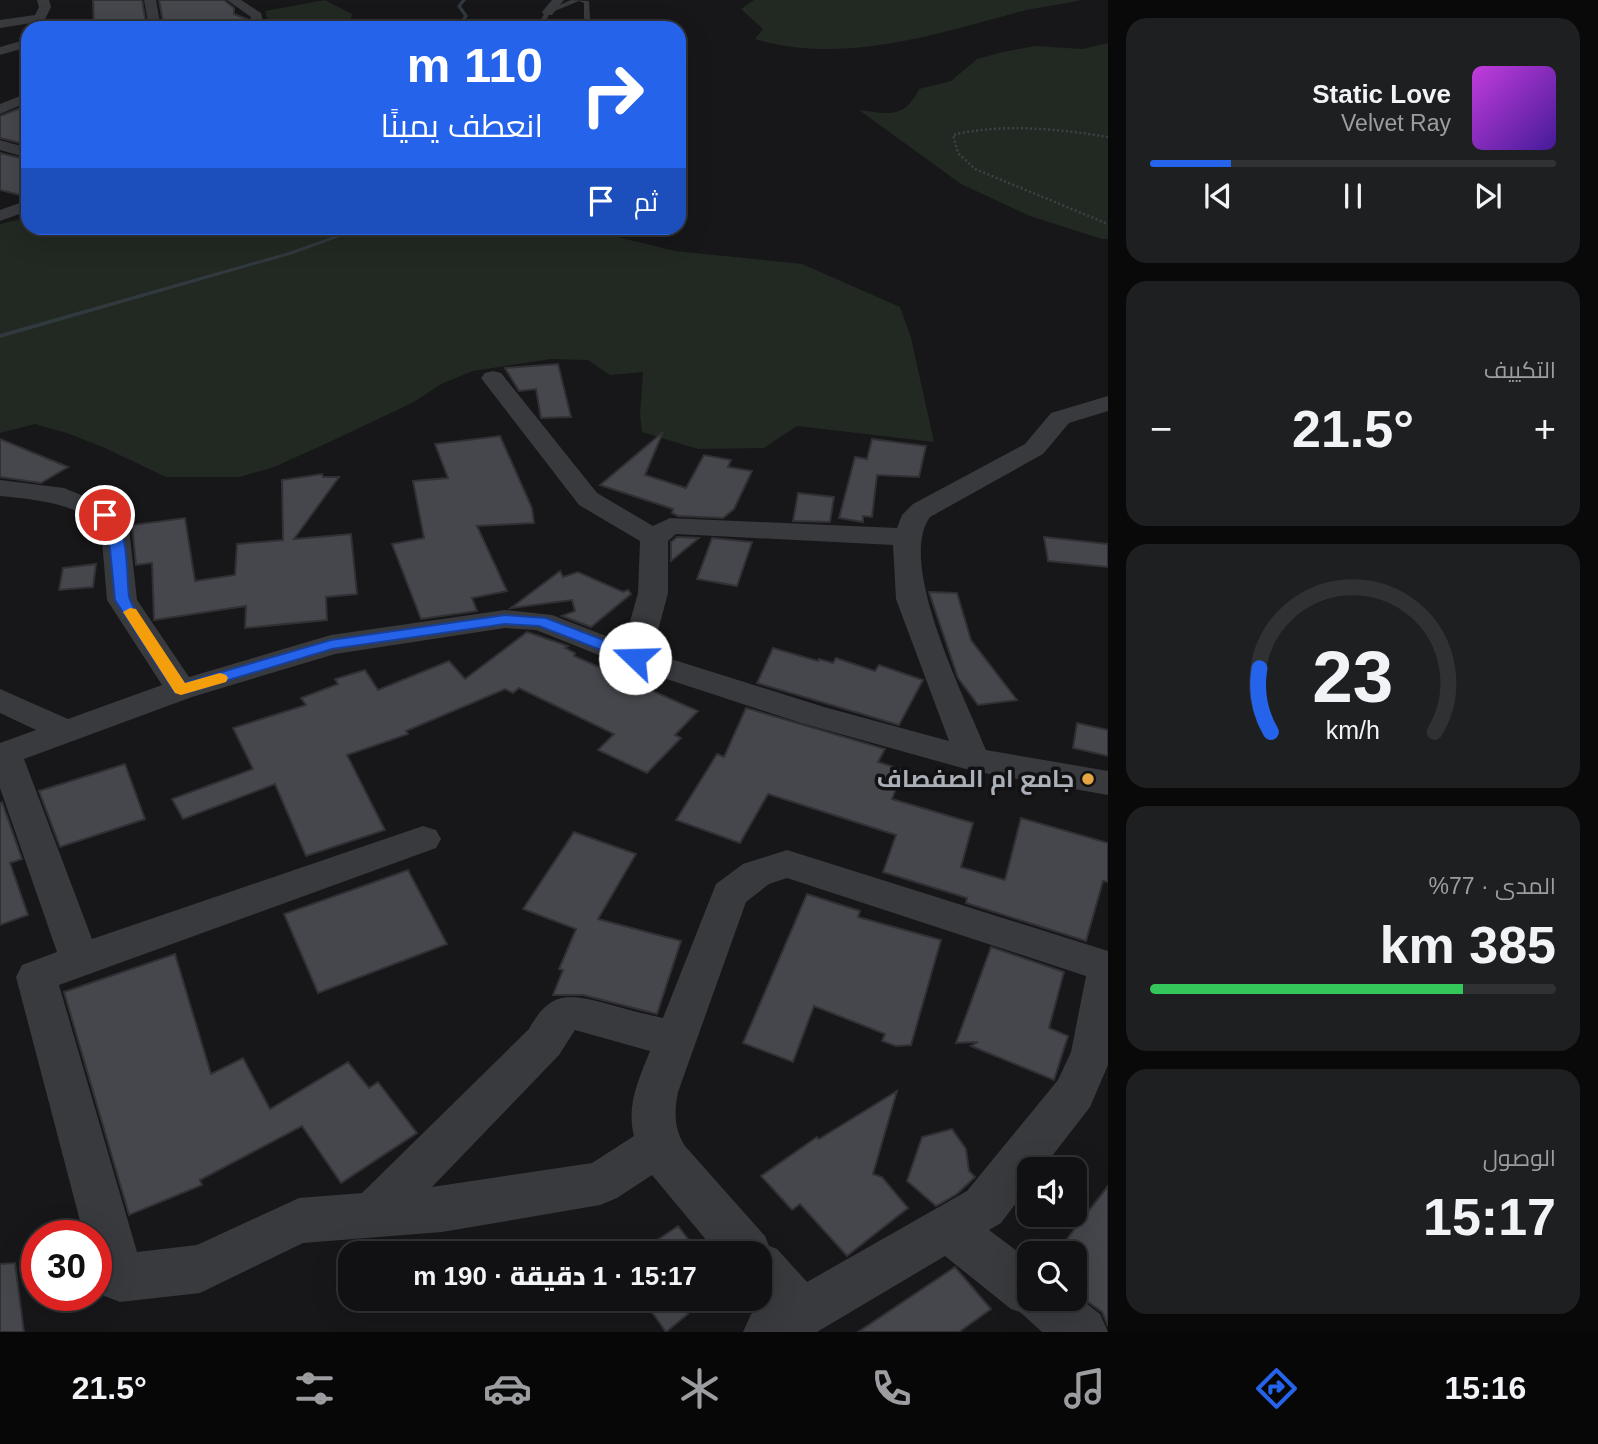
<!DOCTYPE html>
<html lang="ar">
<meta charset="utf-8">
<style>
body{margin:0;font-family:Arial,Cairo,sans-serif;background:#1e1f21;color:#f1f3f6;direction:rtl;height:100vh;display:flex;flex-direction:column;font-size:26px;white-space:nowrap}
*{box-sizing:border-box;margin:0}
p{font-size:23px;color:#9c9da0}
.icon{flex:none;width:38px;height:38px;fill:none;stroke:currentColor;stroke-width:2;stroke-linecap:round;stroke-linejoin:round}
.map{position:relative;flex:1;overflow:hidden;direction:ltr}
.side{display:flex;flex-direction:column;gap:18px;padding:18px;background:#09090a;width:490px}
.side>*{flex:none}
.banner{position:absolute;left:21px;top:21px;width:665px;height:214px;border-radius:21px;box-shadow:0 7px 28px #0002,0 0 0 2px #303133;direction:rtl;background:#2563eb;color:#fff;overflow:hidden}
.buttons{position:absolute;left:1017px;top:1157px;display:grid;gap:14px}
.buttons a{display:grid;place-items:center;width:70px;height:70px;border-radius:14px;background:#111113;box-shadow:0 7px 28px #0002,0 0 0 2px #303133;font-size:35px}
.speed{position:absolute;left:21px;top:1220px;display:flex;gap:14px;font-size:35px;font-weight:700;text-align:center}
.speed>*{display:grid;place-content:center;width:91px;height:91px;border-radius:50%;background:#111113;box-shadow:0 7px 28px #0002,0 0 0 2px #303133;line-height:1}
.speed .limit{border:10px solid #d22;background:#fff;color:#111}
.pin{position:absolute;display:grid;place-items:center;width:60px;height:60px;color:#fff;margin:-30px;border:4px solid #fff;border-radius:50%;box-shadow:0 2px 7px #0007}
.me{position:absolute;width:77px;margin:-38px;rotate:291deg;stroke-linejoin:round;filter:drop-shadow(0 0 5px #0008)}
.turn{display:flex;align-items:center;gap:24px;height:147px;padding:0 28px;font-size:32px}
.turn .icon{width:91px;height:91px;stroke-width:2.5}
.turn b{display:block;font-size:49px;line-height:60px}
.then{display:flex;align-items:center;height:66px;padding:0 28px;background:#0003;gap:14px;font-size:26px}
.big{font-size:52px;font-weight:800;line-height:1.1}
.side .tile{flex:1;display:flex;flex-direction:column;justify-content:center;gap:10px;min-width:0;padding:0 24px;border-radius:21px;background:#1e1f21}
.side .dial{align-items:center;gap:0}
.dial svg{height:182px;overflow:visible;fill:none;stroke:#303133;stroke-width:7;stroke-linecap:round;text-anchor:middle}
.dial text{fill:#f1f3f6;stroke:none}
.song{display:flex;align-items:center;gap:21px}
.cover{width:84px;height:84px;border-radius:10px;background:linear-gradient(135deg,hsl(290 70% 55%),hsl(260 70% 35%))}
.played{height:7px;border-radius:4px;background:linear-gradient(90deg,#2563eb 20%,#303133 20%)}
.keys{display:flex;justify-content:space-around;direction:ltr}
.heat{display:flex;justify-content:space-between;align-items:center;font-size:38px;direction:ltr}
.charge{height:10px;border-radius:5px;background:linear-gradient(90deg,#34c759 77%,#303133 0)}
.trip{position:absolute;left:338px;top:1241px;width:434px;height:70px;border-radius:21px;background:#111113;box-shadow:0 7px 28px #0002,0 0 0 2px #303133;font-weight:800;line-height:70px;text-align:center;direction:rtl}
.tab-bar{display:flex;height:112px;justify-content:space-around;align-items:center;background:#070708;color:#9c9da0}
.tab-bar .icon{width:49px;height:49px}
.tab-bar .active{color:#2563eb}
.tab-bar b{font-size:32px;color:#f1f3f6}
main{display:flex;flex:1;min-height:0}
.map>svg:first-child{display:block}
.green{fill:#212922}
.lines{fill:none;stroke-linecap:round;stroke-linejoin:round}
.stream{fill:#30393e;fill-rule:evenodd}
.building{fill:#46474c;stroke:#313135;stroke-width:2}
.path{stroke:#3e4145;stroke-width:2.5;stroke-dasharray:2 2.5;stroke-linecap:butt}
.lane{fill:#383a3e;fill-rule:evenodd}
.street{fill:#383a3e;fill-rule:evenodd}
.route{fill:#2563eb;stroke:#184099;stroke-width:2}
.slow{fill:#f59e0b}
.poi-dot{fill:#e6a443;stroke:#121214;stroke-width:2.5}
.labels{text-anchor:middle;stroke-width:7;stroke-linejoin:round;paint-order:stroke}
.poi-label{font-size:24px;font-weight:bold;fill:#aaafb8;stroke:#121214;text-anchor:end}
</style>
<main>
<section class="side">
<div class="tile">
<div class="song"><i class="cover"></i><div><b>Static Love</b><p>Velvet Ray</p></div></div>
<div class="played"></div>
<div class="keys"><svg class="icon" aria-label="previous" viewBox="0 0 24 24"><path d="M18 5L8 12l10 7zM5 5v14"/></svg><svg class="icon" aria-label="pause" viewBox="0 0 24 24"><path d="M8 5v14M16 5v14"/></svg><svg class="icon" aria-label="next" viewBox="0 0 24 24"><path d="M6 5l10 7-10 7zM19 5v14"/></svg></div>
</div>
<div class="tile"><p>التكييف</p>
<div class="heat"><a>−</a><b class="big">21.5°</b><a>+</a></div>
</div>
<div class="tile dial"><svg viewBox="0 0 100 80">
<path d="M14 69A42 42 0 1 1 86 69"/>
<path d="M14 69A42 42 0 0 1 9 41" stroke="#2563eb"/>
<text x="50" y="56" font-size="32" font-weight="700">23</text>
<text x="50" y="72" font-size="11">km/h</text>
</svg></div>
<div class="tile"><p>المدى · 77%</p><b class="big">385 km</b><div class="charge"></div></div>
<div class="tile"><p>الوصول</p><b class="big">15:17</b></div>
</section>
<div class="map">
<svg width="1108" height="1332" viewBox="0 0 1108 1332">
<rect width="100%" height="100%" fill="#171719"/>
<!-- green -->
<path class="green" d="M325 0 352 14 349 28H258L268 20 265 11Z
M754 0H1081C1060 5 1038 7 1018 12 935 35 840 65 755 39L763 29 741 9Z
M1108 43V239H1102L1030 216 961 184 859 110C888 114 905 119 919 89L951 81 977 59 1003 52 1035 46 1083 49Z
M28 217V228H580L675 251 802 264 900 307 911 338 934 442 797 426 764 448 698 449 642 432 640 414 643 372 610 375 588 360 551 359 473 371 441 384 414 402 323 445 274 467 239 477H166L105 448 67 433 35 424 0 433V224Z"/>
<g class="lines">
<!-- stream -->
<path class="stream" d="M462 0H466L461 6 468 16 460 28H456L464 16 457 6Z
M357 228H364L293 254 0 338V334L289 252Z"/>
</g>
<!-- building -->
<path class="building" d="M93 0H142L146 24 94 27Z
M159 0H224L234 8V14L247 19 242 28H164L168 22 163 23Z
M28 105V145L0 138V116Z
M0 153 28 160V197L0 190Z
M558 364 571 417 541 418 536 389 519 391 505 368Z
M663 432 645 475 686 488 704 455 731 460 728 467 752 471 734 509 723 518 678 516 672 513 673 509 600 485Z
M500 436 532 508 534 523 477 526 507 591 472 598 477 611 421 619 392 544 424 538 413 481 448 478 435 444Z
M0 439 46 458 68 467 41 483 0 477Z
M872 439 926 446 919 477 877 475 872 517 863 516V522L839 518 855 457 867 459Z
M322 474 323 477H339L294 539 351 534 357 594 326 597 327 620 245 628 246 606 154 620 152 563 136 565 132 525 185 518 195 581 235 575 237 544 283 540 282 480Z
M798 493 834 497 830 522 793 521Z
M677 537 699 538 671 561V542Z
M1044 537 1108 544V567L1048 561Z
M712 538 752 542 737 586 697 579Z
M96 564 93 587 59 590 63 568Z
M560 571 563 577 578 572 623 592 628 590 631 594 591 627 562 616 575 611 572 600 511 608Z
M929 592 957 593 971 640 1017 700 978 705 958 678Z
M527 632 568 646 565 648 575 653 574 656 698 711 675 735 681 738 647 773 598 750 614 734 519 688 513 693 505 689 406 731 408 734 347 755 385 830 306 856 275 784 183 819 172 799 253 769 233 728 306 705 301 698 338 684 335 679 365 670 378 690 449 661 465 679Z
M773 648 818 661 819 659 833 663 836 658 875 671 879 665 923 680 899 725 757 683Z
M746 708 885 749 878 762 903 770 892 799 973 823 961 867 1005 880 1021 818 1108 843V882L1103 881 1086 941 966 903 967 898 883 872 896 835 768 794 740 843 676 820 717 754 724 757Z
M1077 723 1108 730V756L1073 748Z
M125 764 145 819 60 847 39 791Z
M2 802 22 859 10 863 28 915 0 925V803Z
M574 832 636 854 598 919 681 941 657 1014 583 995H553L563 970 559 969 576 929 523 909Z
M408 870 447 944 318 993 284 914Z
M807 894 860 911 858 917 941 940 911 1045 896 1046 882 1041 885 1034 814 1006 793 1062 743 1043Z
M991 947 1064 972 1049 1028 1068 1036 1054 1080 971 1046 978 1042 956 1043Z
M175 954 211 1074 243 1058 270 1109 348 1062 369 1088 378 1082 417 1133 341 1183 302 1126 200 1180 202 1185 129 1215 64 992Z
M897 1091 873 1174 882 1177 908 1208 847 1256 800 1204 792 1210 761 1176 817 1137 819 1139Z
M952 1129 966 1149 969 1171 975 1177 957 1194 936 1206 907 1181 922 1137Z
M1108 1186V1326L1102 1312 1074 1292V1253H1056Z
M678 1226 699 1253H638Z
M15 1263 24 1332H0V1264Z
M955 1267 991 1309 959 1332H858Z
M642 1298H677L688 1314 666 1332Z"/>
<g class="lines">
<!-- path -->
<path class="path" d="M1108 137C1060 129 1001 123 953 135L958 153 975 169 1108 224"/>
<!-- lane -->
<path class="lane" d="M571 0 589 1 590 18 597 28H591L584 18V3L579 1 550 13 542 28H536L546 11Z"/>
<!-- street -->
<path class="street" d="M37 0H49L51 7 44 21 0 28V20L35 15 39 7Z
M144 0H156L161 28H149Z
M227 0H241L261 13 263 22 258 28H245L251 17Z
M552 0H564L552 15H544L542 12Z
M28 39V47L0 55V47Z
M28 93V102L0 114V104Z
M0 140 28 148V158L0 150Z
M28 200V211L0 221V210Z
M493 371 501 373 597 493 653 526 670 518 897 528 902 515 913 504 1025 444 1051 413 1108 396V411L1069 423 1043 454 930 517C896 564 966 699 986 750L1108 771V795L973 771 801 723 624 665 536 630 505 628 335 654 192 697 24 759 92 939 423 826 436 830 441 839 436 848 59 985 137 1252 197 1245 299 1198 362 1193 529 1029C551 989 570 994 608 1004 626 1009 644 1014 663 1018L716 884 743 864 787 850 1108 951V1065L1090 1107 1042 1169H1029V1186L1001 1223 989 1230 1029 1260V1298H1074V1294L1100 1314 1108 1332H1042L1020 1312 1011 1309 945 1256 817 1332H743L751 1314 763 1307 755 1298H760V1253H717L652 1175 617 1198 600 1205 442 1232 303 1243 200 1293 120 1302 102 1295 96 1280V1236H84L16 977 22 965 57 952 0 788V743L36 730 0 713V689L68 719 162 685 107 600 101 529C82 503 30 499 0 496V480L64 488 115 509 129 528 137 600 189 677 331 635 505 610 552 615 624 643 638 593 640 541 579 505 481 378 485 373ZM676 534 893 545 896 599 949 741 824 707 652 653 668 593V541ZM787 878 1086 976 1071 1052 1058 1080 967 1191 807 1282 777 1249 769 1246 765 1236 685 1146C674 1129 674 1112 678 1092L746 902 769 884ZM575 1030 650 1051C639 1079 626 1105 634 1136L592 1163 432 1187 559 1055Z"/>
</g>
<!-- route -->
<path class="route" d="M105 511C130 519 126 574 129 596 131 610 174 667 184 683L331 640 505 615 546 618 640 654 643 658 635 663 539 626 505 624 332 649 186 693H175L115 600 108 528 99 515Z"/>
<!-- slow -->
<path class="slow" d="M130 608 136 609 185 683 220 673 226 675 228 678 226 682 181 695 175 693 123 612Z"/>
<!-- markers -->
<circle class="poi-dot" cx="1088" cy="779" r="7"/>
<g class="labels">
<!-- poi labels -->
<g class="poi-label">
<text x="1074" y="787">جامع ام الصفصاف</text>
</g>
</g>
</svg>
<div class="buttons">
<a><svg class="icon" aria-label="sound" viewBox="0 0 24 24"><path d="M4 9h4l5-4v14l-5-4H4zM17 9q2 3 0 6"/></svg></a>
<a><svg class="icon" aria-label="search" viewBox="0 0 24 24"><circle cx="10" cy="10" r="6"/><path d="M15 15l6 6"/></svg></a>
</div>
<div class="speed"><div class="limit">30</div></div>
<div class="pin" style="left:105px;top:515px;background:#d93025"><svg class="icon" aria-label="arrive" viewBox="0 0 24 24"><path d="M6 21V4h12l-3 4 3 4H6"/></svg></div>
<svg class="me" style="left:635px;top:658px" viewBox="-20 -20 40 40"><circle r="19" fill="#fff"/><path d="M0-13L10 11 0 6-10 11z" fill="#2563eb"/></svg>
<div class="trip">15:17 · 1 دقيقة · 190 m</div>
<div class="banner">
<div class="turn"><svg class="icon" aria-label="right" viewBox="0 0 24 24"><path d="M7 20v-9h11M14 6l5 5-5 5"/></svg><div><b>110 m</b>انعطف يمينًا</div></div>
<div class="then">ثم<svg class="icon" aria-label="arrive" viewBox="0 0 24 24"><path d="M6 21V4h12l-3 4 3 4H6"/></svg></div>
</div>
</div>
</main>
<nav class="tab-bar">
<b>15:16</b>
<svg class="icon active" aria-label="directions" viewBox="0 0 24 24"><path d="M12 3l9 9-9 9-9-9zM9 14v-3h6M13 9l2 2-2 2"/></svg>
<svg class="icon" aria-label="music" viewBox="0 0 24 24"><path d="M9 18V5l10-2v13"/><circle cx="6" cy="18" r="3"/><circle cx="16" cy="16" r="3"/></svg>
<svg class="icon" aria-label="phone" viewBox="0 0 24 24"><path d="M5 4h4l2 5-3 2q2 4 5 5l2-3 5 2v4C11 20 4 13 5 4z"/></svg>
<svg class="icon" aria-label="climate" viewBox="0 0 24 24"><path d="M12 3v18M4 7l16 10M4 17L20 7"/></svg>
<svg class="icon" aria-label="car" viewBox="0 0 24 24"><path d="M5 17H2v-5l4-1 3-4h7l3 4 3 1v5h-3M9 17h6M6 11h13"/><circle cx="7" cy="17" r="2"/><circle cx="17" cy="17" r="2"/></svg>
<svg class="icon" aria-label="filters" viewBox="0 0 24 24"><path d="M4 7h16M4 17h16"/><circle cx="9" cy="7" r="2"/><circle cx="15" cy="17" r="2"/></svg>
<b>21.5°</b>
</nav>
